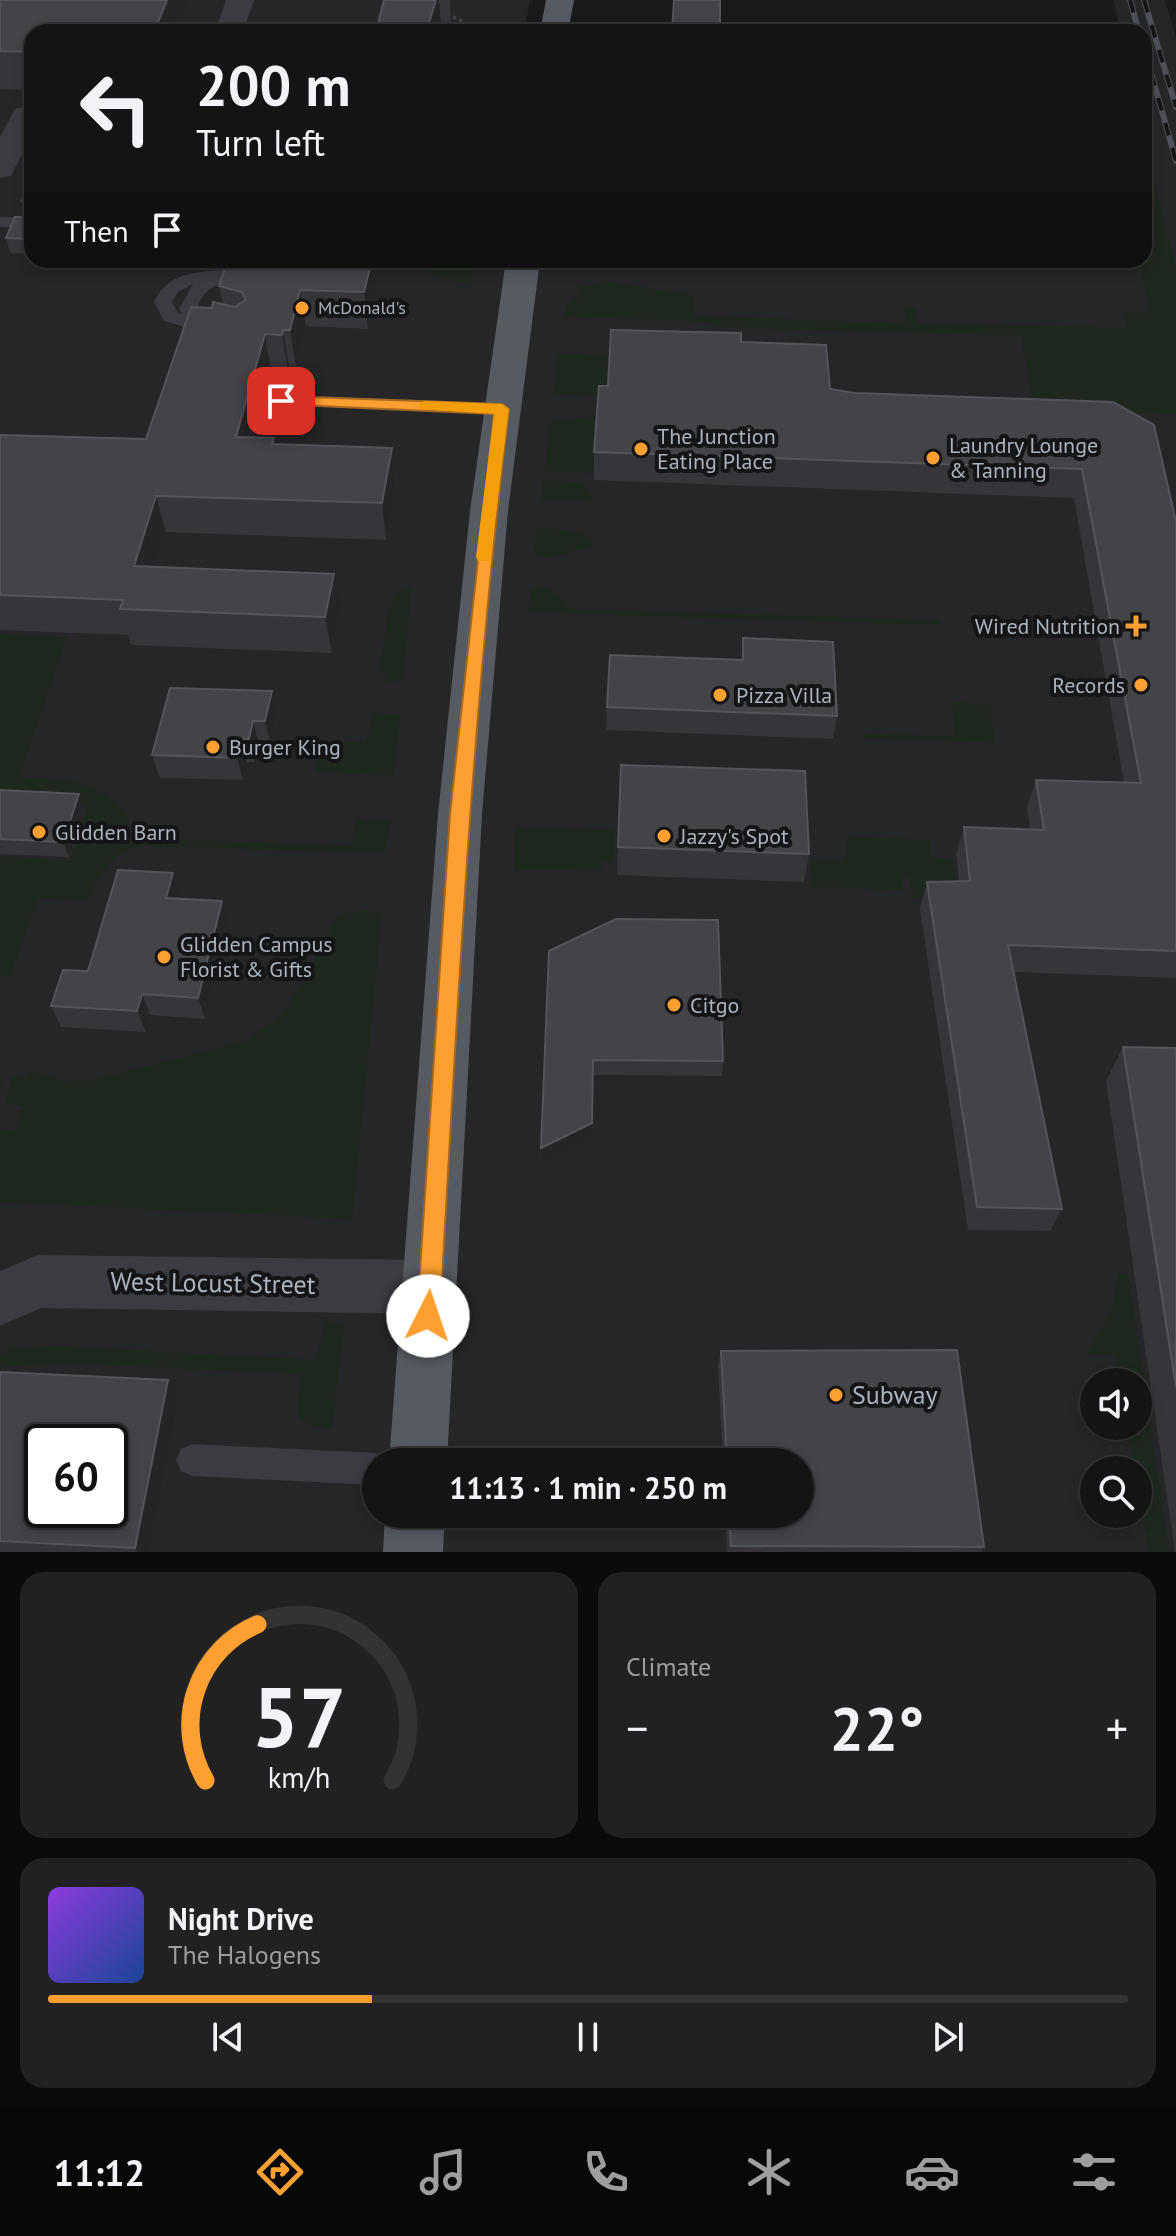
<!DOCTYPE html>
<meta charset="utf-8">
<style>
body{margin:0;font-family:"PT Sans",sans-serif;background:#212122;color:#f1f3f6;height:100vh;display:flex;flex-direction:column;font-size:30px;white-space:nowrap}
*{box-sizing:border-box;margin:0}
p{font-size:26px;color:#9d9ea0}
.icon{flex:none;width:44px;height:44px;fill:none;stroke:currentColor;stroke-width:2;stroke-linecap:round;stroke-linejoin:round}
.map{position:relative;height:1552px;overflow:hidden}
.panel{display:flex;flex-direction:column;gap:20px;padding:20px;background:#0b0b0c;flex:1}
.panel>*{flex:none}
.top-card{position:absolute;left:24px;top:24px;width:1128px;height:244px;border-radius:24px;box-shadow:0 4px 12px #0003,0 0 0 2px #333334;background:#141415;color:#f1f3f6;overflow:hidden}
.tools{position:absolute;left:1080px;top:1368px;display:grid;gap:16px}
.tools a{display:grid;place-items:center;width:72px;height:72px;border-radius:50%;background:#141415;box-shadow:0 4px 12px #0003,0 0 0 2px #333334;font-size:40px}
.speed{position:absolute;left:24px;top:1424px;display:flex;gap:16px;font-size:40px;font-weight:700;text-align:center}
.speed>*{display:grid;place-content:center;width:104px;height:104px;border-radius:50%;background:#141415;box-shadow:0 4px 12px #0003,0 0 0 2px #333334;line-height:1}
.speed .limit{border:4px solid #111;border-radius:12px;background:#fff;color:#111}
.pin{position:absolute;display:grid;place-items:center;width:68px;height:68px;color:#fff;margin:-34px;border-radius:16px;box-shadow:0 4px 12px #0006}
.me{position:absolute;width:88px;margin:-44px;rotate:4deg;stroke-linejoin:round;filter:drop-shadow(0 0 6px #0008)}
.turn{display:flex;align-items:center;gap:28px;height:168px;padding:0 40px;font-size:36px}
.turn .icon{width:104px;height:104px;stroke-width:2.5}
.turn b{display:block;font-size:56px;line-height:68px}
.then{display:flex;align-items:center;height:76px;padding:0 40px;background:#0003;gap:16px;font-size:30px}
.big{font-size:60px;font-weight:600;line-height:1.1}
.panel .tile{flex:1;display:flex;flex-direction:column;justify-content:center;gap:12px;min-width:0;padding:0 28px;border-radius:24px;background:#212122}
.panel .dial{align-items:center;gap:0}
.dial svg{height:208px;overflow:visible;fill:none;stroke:#333334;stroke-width:7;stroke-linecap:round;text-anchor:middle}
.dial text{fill:#f1f3f6;stroke:none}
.song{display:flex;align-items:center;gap:24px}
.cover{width:96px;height:96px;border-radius:12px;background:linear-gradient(135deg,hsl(270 70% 55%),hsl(220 70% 35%))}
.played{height:8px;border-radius:4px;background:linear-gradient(90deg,#fda031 30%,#333334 30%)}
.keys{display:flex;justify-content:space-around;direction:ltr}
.heat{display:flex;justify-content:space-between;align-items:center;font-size:44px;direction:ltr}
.panel .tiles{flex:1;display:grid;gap:20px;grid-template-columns:1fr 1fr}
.tile:last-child{grid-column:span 2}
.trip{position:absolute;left:362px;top:1448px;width:452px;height:80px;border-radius:40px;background:#141415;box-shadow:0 4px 12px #0003,0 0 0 2px #333334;font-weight:600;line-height:80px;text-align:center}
.dock{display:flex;height:128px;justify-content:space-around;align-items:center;background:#080808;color:#9d9ea0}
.dock .icon{width:56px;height:56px}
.dock .on{color:#fda031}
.dock b{font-size:36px;color:#f1f3f6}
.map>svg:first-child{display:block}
.built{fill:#262629;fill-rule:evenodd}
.green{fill:#1f281f}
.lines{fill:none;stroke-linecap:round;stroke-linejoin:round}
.path{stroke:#404449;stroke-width:4;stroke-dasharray:3 4;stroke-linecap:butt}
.service{fill:#3a3c41;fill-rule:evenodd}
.minor{fill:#3a3c41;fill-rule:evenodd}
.primary{fill:#565a61;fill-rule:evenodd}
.rail-casing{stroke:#4d5157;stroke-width:6}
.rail{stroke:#151517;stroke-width:4;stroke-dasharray:13;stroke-linecap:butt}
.wall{fill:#36363a}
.shaded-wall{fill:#252528}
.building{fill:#424448;stroke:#53555a;stroke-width:2;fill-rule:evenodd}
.route{fill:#fda031;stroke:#a46820;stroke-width:2}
.slow{fill:#f59e0b}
.poi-dot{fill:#fda031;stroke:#151517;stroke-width:3}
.labels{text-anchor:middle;stroke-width:8;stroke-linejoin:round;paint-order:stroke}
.far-poi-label{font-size:18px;fill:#abb3bc;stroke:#151517;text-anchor:start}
.poi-label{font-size:22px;fill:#abb3bc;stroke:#151517;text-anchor:start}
.near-street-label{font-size:26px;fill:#abb3bc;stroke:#151517}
.near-poi-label{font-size:26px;fill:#abb3bc;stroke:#151517;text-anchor:start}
</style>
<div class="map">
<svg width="1176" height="1552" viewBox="0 0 1176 1552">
<rect width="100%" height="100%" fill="#1a1a1c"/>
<!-- built -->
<path class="built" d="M0 0H530L524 32H32V260H1144V32H1121L1113 0H1165L1176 37V1552H0ZM1094 1382H1138V1426H1094ZM42 1442H110V1510H42ZM376 1462H800V1514H376ZM1094 1470H1138V1514H1094Z"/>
<!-- green -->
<path class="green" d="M1144 147 1176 267V414L1034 410 1021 336 713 327 712 323 693 321 563 317 567 305 582 294 578 287 610 282 690 294 693 297 694 316 905 323V307L915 309 917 323 1127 328 1124 313 1150 312 1138 260H1144Z
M75 260 389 267 417 266 428 260H476L470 282H459L428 271Z
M566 354 608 355 605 396 554 394 558 355Z
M597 416 593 473 544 472 550 422Z
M543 480 582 482 592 500 541 501Z
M551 527 586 534 592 540V547L549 558 534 555 537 529Z
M542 586 559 595 569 609 940 620 941 625 528 612 530 591Z
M411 587 403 680 388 682 380 664 387 619 395 595Z
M0 634 67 637 19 777C66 780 92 777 128 816L129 837 351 846 357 819 390 820 385 853 139 846C109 855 100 873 88 900L38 898 10 976H0V856L70 860 87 807 0 803Z
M952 702 991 705 994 743 865 738V734L955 736Z
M374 713 400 714 394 776 315 772 321 741 366 743Z
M515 827 614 830V861H603L600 871 514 870Z
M846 837 930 840 931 857 953 859 958 892 1001 897 913 898 910 877 902 876 903 890 812 887 810 861H845Z
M365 910 380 914 379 943 352 1219 0 1202V1130H15L24 1106 6 1104 12 1077H28L31 1071 65 1081 95 1080 248 1040 280 1016 300 988 339 914Z
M1119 1274H1128L1169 1552H1149L1128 1426H1138V1382H1121L1117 1355 1087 1354 1111 1311Z
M326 1321 344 1327 332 1428C316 1427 306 1427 297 1413L301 1374 78 1364 7 1366 0 1369V1355L13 1348 59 1346 316 1360Z"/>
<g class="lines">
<!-- path -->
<path class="path" d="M453 17 471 26 519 27"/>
<!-- service -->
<path class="service" d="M0 217 32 218V228L0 227Z
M236 268 245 273 242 277C221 282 204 286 197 309 206 319 217 322 221 328L219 332 206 333 164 321 154 302C170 267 204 274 236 268ZM193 284 179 309 183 314 178 313 172 302 178 292Z
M281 395 502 403 512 409 502 415 274 405 271 401Z
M192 1444 376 1453 387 1458 389 1462H376V1485L192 1476 181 1471 176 1460 181 1449Z"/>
<!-- minor -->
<path class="minor" d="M226 0H254L243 32H215Z
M26 106 32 108V134L11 176 0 178V137L15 109Z
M38 1255 431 1260 450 1268 458 1287 450 1306 431 1314 41 1308 0 1326V1271Z"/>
<!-- primary -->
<path class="primary" d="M546 0H574L568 32H540Z
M506 260H540L508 511 482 814 447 1462H389L438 814 470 511Z
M385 1514H445L443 1552H383Z"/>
<!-- rail casing -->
<g class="rail-casing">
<path id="rail" d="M1130 0 1139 32
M1144 0 1176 107
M1144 48 1176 161"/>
</g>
<!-- rail -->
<use href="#rail" class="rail"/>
</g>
<!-- wall -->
<path class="wall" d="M0 0H190L177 32H32V90L0 89Z
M384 0H456L451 25 377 28Z
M32 170V253H10L6 238 30 215H26L22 201 28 188 26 183Z
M228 260H374L378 291 368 329 306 326 296 367 289 366 288 371H271L253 437 274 438 275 444 392 448 396 484 386 540 166 532 155 567 340 610 332 653 131 645 128 635 0 630V435L146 439 212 308 223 305 219 286Z
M741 342 830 389 855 393 1113 402 1176 522V978L1014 972 1062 1209 1050 1231 968 1230 920 909 927 882H959L956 854 964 827 1030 830 1027 807 1036 780 1124 783 1074 498 594 480V452L608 386Z
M743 638 837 716 833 739 606 730 607 707 741 660Z
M272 691 277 714 271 744H259L255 762H247L243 780 160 778 152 755Z
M0 790 85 809 69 857 0 854Z
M618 847 809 854 804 882 617 875Z
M173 873 181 895 180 899 228 923 205 1019 150 1015 146 1032 61 1027 51 1006 88 971Z
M549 951 723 1061 722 1076 593 1075 592 1137 542 1162 541 1148Z
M1123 1047 1176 1048V1552H1175L1106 1081Z
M721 1351 984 1547 981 1552H727L725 1514H800V1462H723L718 1367Z
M0 1372 179 1400 150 1552H0Z"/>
<!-- shaded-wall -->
<path class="shaded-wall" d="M167 0H190L177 32H154Z
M436 0H439L441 24 439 32H426Z
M450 0H456L451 25Z
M372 260H374L378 291 368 329 364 292Z
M300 290 306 326 296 367 290 330Z
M283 330 289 366 288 371 282 335Z
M265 334 271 371 243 473 236 437Z
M392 448 396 484 386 540 382 503Z
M156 496 166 532 144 602 134 566Z
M334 574 340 610 332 653 325 617Z
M272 691 277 714 271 744 265 721Z
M253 721 259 744 255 762 249 739Z
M241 739 247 762 243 780 237 758Z
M79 794 85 809 69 857 63 842Z
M173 873 181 895 174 919 166 898Z
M222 901 228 923 205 1019 198 998Z
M142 994 150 1015 146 1032 137 1011Z
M593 1060 592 1137 542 1162 541 1148Z
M0 1076 3 1081 0 1091Z
M168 1380 179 1400 150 1552H138L135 1548Z"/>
<!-- building -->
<path class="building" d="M0 0H167L154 32H32V52L0 51Z
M384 0H436L426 32H269L272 25 377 28Z
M674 0H720V32H672Z
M32 170V239L6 238 15 217H28L31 214 30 202 22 201 30 183H26Z
M228 260H372L364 292 300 290 290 330H283L282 335 265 334 236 437 274 438 272 444 392 448 382 503 156 496 134 566 334 574 325 617 120 609 123 600 0 595V435L146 439 191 307 212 308 213 302 235 307 246 300 242 292 219 286Z
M611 330 741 333V342L826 345 830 389 855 393 1113 402 1154 425 1176 522V951L1008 945 1062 1209 977 1207 927 882 970 881 964 827 1044 830 1036 780 1141 783 1082 469 594 452 599 386H608Z
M743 638 833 642 837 716 607 707 610 655 743 660Z
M170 688 272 691 265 721H253L249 739H241L237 758 152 755Z
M621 765 805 771 809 854 618 847Z
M0 790 79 794 63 842 0 839Z
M118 870 173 873 166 898 222 901 198 998 142 994 137 1011 51 1006 63 970 88 971Z
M616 919 718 920 723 1061 593 1060 592 1123 541 1148 549 951Z
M1123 1047 1176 1048V1387Z
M957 1350 984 1547 731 1546 729 1514H800V1462H727L721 1351Z
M0 1372 168 1380 135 1548 0 1541ZM42 1442H110V1510H42Z"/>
<!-- route -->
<path class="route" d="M281 396 502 404 509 409C472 710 457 1013 440 1316L437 1324 428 1327 420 1324 417 1316 450 814 494 414 275 404 273 401Z"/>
<!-- slow -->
<path class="slow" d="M425 401 502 404 509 409 490 561H478L476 557 494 414 419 409V403Z"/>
<!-- markers -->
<g class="poi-dot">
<circle cx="302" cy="308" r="8"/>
<circle cx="641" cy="449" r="8"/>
<circle cx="933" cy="458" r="8"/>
<path d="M1132 614h8v8h8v8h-8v8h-8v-8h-8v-8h8z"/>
<circle cx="1141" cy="685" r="8"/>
<circle cx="720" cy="695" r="8"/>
<circle cx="213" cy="747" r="8"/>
<circle cx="39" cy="832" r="8"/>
<circle cx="664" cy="836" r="8"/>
<circle cx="164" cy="957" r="8"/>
<circle cx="674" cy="1005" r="8"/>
<circle cx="836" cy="1395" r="8"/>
</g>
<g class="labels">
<!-- far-poi labels -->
<g class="far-poi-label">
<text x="318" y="314">McDonald's</text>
</g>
<!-- poi labels -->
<g class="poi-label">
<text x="657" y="444">The Junction<tspan x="657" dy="25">Eating Place</tspan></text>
<text x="949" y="453">Laundry Lounge<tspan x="949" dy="25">&amp; Tanning</tspan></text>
<text x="1120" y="634" text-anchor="end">Wired Nutrition</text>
<text x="1125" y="693" text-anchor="end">Records</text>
<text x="736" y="703">Pizza Villa</text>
<text x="229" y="755">Burger King</text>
<text x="55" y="840">Glidden Barn</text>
<text x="680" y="844">Jazzy's Spot</text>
<text x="180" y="952">Glidden Campus<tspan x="180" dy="25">Florist &amp; Gifts</tspan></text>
<text x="690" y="1013">Citgo</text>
</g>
<!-- near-street labels -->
<g class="near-street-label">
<text transform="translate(213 1283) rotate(1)" y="9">West Locust Street</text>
</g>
<!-- near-poi labels -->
<g class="near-poi-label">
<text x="852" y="1404">Subway</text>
</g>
</g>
</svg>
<div class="tools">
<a><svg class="icon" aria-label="sound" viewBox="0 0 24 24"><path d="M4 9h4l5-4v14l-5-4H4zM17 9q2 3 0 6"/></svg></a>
<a><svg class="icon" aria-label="search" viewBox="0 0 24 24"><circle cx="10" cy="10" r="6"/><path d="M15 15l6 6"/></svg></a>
</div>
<div class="speed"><div class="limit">60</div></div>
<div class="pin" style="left:281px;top:401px;background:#d93025"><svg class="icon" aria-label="arrive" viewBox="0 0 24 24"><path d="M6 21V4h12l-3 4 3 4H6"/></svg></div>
<svg class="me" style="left:428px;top:1316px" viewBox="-20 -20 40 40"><circle r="19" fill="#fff"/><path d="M0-13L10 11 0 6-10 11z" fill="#fda031"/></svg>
<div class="trip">11:13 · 1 min · 250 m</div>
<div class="top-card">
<div class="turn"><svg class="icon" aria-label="left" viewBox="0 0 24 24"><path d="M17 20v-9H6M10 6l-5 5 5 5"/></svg><div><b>200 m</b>Turn left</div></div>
<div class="then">Then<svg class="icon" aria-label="arrive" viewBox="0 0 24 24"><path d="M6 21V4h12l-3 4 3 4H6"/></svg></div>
</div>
</div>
<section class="panel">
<div class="tiles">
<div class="tile dial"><svg viewBox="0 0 100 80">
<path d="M14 69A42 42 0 1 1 86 69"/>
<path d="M14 69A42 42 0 0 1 34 9" stroke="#fda031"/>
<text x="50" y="56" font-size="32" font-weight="700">57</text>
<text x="50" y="72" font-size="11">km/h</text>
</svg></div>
<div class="tile"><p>Climate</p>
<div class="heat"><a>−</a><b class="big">22°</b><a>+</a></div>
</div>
<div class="tile">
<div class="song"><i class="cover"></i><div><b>Night Drive</b><p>The Halogens</p></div></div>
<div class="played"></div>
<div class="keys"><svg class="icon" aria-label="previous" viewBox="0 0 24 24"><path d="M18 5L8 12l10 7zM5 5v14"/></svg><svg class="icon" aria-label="pause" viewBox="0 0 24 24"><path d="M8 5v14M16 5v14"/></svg><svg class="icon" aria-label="next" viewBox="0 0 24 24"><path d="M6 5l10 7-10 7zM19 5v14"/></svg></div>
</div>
</div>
</section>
<nav class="dock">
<b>11:12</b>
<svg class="icon on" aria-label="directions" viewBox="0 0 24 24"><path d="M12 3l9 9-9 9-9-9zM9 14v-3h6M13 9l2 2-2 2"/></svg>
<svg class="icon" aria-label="music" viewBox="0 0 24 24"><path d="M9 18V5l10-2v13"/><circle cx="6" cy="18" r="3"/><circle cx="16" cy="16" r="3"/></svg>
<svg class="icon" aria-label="phone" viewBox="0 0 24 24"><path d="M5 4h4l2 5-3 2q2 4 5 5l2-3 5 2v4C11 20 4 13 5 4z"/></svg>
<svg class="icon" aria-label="climate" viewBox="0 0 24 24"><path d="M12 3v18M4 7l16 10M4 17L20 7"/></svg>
<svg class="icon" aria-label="car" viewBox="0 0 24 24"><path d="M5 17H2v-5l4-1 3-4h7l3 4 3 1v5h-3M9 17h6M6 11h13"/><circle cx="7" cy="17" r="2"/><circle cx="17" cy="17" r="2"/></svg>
<svg class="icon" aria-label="filters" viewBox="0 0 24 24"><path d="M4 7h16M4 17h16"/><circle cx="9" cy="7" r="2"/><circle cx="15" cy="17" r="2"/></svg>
</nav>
